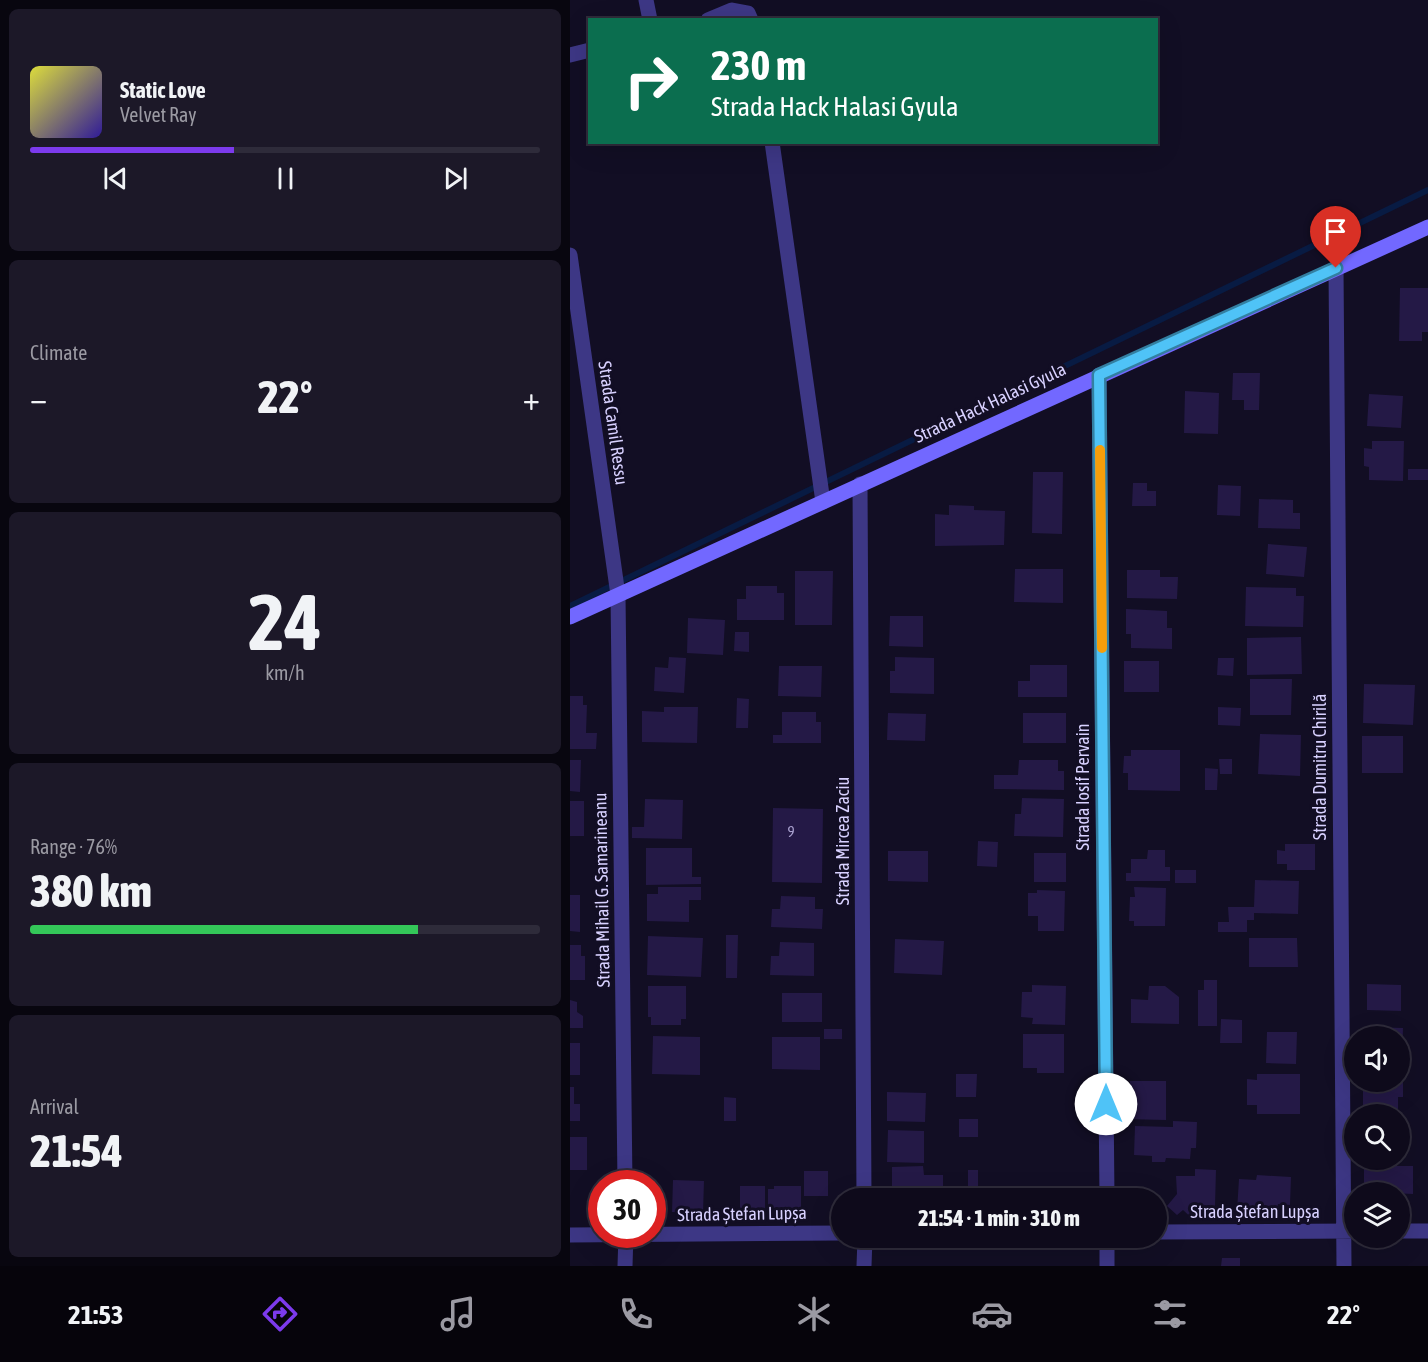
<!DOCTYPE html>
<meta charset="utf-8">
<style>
body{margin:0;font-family:"Asap Condensed",sans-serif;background:#1c1828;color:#f1f3f6;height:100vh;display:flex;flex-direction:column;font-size:22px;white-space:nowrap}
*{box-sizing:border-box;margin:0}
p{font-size:20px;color:#9b9aa3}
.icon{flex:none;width:33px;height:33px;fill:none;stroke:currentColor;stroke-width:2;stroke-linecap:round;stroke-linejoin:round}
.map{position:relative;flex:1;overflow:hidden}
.details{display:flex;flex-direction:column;gap:9px;padding:9px;background:#08060f;width:570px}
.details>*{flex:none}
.guide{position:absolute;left:18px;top:18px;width:570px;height:126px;border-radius:0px;box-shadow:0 6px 24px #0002,0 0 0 2px #2e2b3a;background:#0b6e4f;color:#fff;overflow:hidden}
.buttons{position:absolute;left:774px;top:1026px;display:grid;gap:12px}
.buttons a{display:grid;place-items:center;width:66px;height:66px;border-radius:50%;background:#0e0a1b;box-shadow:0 6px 24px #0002,0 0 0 2px #2e2b3a;font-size:30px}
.speed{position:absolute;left:18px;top:1170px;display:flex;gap:12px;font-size:30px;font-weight:700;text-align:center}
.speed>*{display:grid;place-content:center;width:78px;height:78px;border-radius:50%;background:#0e0a1b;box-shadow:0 6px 24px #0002,0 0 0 2px #2e2b3a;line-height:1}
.speed .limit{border:9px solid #d22;background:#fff;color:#111}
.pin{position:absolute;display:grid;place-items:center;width:51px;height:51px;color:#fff;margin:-62px -26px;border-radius:50% 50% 50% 0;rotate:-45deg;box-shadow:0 0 6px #0007}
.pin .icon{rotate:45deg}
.me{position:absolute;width:66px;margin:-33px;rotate:0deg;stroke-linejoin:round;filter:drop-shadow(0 0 4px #0008)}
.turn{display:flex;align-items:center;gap:21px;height:126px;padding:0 24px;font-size:27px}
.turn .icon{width:78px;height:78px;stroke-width:2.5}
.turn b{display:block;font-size:42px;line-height:51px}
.big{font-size:45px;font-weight:800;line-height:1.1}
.details .card{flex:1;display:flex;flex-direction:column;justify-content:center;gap:9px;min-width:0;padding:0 21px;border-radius:9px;background:#1c1828}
.details .dial{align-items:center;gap:0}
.dial b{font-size:78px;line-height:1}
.song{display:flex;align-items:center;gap:18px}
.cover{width:72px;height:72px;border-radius:9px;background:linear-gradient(135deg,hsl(60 70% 55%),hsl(250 70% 35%))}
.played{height:6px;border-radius:3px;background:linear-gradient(90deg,#7c3aed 40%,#2e2b3a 40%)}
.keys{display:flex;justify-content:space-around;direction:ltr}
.heat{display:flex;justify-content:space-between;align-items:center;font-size:33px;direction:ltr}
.charge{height:9px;border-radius:4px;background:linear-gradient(90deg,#34c759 76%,#2e2b3a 0)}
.trip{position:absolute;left:261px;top:1188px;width:336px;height:60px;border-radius:30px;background:#0e0a1b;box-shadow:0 6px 24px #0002,0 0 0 2px #2e2b3a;font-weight:800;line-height:60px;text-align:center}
.menu{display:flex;height:96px;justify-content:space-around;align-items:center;background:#06040b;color:#9b9aa3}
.menu .icon{width:42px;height:42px}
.menu .selected{color:#7c3aed}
.menu b{font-size:27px;color:#f1f3f6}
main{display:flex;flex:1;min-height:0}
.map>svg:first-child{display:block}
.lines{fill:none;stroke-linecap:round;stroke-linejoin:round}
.stream{stroke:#081b43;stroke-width:6}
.building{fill:#241946}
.street{stroke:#3d3785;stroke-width:15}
.secondary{stroke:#7268ff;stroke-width:15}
.route-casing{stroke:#337fa1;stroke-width:15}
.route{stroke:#4fc3f7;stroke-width:10}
.slow{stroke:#f59e0b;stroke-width:10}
.labels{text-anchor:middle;stroke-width:6;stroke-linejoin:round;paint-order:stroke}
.number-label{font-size:15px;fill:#aba3d1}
.street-label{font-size:18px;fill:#d8d1ff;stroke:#120e24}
</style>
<main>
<section class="details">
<div class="card">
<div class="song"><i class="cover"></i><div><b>Static Love</b><p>Velvet Ray</p></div></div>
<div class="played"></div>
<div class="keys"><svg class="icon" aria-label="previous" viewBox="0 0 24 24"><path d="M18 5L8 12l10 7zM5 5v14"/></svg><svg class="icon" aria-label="pause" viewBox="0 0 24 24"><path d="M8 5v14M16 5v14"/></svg><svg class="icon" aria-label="next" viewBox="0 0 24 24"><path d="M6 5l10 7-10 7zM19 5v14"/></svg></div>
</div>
<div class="card"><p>Climate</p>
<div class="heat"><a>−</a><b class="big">22°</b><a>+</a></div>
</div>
<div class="card dial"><b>24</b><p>km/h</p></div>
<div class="card"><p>Range · 76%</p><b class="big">380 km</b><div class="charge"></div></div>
<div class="card"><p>Arrival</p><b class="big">21:54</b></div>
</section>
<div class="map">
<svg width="858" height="1266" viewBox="0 0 858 1266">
<rect width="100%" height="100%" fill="#120e24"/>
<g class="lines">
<!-- stream -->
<path class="stream" d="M0 606 858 190"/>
</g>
<!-- building -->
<path class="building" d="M830 288H858V332H852V341H829Z
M663 373H690L689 410H674V400H662Z
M615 391 649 393 648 434 614 433Z
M799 394 833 396 831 428 797 426Z
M802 441H834L833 481 799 480V467L794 466V448L802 449Z
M838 469H858V480H838Z
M463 472H493L492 534 462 533Z
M563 483H577V491H586V506H562Z
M648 485 671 486 670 516 647 515Z
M689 499 723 500V513H730V529L688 528Z
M379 505 404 506V510L435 511 434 545 365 546V514L379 515Z
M698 544 737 547 734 577 696 574Z
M445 569H493V603L444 602Z
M557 570H590V577H608L607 599 557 598Z
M225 571H263L262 625H225Z
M176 586H207V593H214V620H167V599H176Z
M676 587 726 588V596H734L733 627 675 626Z
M556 609 597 611V628H602V649L561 648V634H556Z
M320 616H353V647L319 646Z
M118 618 155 620 153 655 117 653Z
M165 632H179V652L164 651Z
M731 637 732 674 677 675V638Z
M99 657 116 658 114 693 84 691 85 667 98 668Z
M325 657 364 658V694L320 693V671H325Z
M648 658H664L663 676 647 675Z
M554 661H589V692H554Z
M460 665H497V697H448V681H460Z
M209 666H252L251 697 208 696Z
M680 679H722L721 715H680Z
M794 684 845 685 843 725 793 723Z
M0 696H13V705H17L16 733H27L26 749H0Z
M167 698 179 699 178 728H166Z
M94 707H128L127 743 72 742V711L94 712Z
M648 707 671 708 670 726 648 725Z
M212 712H246V722H251V743H203V735H212Z
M318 713 356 714 355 741 317 740Z
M453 713H496V743H453Z
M690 734 731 735 730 776 688 774Z
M792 736H833V773H792Z
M561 750H610V791L558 790V773H553L554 756H561Z
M649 759H662V774H650Z
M0 760H11L10 792 0 791Z
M449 760H488V771H494V790L424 789V775H448Z
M635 768 648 769 647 790H635Z
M452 798 494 799 493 837 444 836 445 814H451Z
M75 799 113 800 112 839 62 838V827H74Z
M0 801H14V836H0Z
M203 808 253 809 252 883 202 882Z
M408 841 428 842 427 867 407 866Z
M715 844H745V870H717V864H707V850L715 851Z
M76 848H122V877H131V884L76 885Z
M578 850H595V867H600V881H556V873H561V859H577Z
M318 851H358V882L318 881Z
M464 853H496V882H464Z
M605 870H626V883H605Z
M685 880 729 881 728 914 684 913V920H677V932H648V922H659L658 907H684Z
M88 887H131V900H119V922L77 921V894H88Z
M564 887 596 888 595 926H564V921H559L560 897H565Z
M467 890 495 891 494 931H468V916H458V893H467Z
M0 895H10V932L0 931Z
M211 896 245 897V909H253L252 929 201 927 202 909H210Z
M156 935H168L167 978H156Z
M78 936 133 938 131 977 77 975Z
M679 938H727L728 967H679Z
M325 939 374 941 372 975 324 973Z
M210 942 244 943V976L200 975 201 956H209Z
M0 945H11V956H15V980H0Z
M634 980H647V1026H628V990H634Z
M797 984 831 985V1011L797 1010Z
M462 985 496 986 495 1025 462 1024 463 1018 451 1017 452 992H462Z
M78 986H116V1019H111V1025H81V1017H78Z
M579 986H595L609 997V1024L561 1023V999L578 1000Z
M212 993H252V1022H212Z
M0 1000 7 1002V1012L13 1016V1028H0Z
M651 1019 672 1020V1043H650Z
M798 1027 833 1028 832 1060H830V1036H798Z
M254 1029H272V1039H254Z
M697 1032H727L726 1064 696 1063Z
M453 1034H494V1073H467V1068H453Z
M83 1036 130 1037V1075L82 1074Z
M202 1037H250V1070L202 1069Z
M0 1043H10V1075H0Z
M386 1074H407L406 1097H386Z
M687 1074H730V1114H687V1105H677V1079L687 1080Z
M830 1076H833V1097H828V1109L793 1110V1082H830Z
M560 1081H596V1120L555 1119V1105H560Z
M0 1087H4V1104H10V1121H0Z
M317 1092 356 1093 355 1122 317 1121Z
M154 1097 166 1098V1121H154Z
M389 1119H408V1137H389Z
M603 1121 627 1122 626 1148H621L620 1159 596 1158 595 1162H582V1156L564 1155 565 1126 603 1127Z
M318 1130 354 1131V1163L317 1162Z
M0 1137H17V1170H0Z
M353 1166 354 1175H373V1198H322V1167Z
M794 1166H843V1194L802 1192V1187H794Z
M625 1169 646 1170 645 1206H637L624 1220 613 1210 607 1215 597 1206 607 1194 606 1176H625Z
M398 1170H408V1192H398Z
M234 1171H258V1196H234Z
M687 1175 721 1177 720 1205 708 1204 707 1213 667 1211 669 1179 686 1180Z
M103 1180 134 1181 133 1213 102 1212Z
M170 1186H195V1212H184V1215L170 1216Z
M204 1186H231V1212H220L217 1216H205V1208H198V1189H204Z
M652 1258H670V1266H651Z"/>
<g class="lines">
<!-- street -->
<path class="street" d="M76 0 80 20
M138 20 162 10 178 13 181 20
M0 55 20 50
M202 142 253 502
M0 255 48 595 55 1184
M766 268 774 1266
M529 375 537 1198
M290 484 294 1198
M830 1231H858
M586 1232 784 1231
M0 1235 272 1233
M537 1238V1266
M55 1266 56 1234
M294 1266 295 1238"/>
<!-- secondary -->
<path class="secondary" d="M0 617 858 227"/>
</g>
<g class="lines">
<!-- route casing -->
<g class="route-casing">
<path id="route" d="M536 1104 529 375 766 268"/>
</g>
<!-- route -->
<use href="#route" class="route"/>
<!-- slow -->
<path class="slow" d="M530 450 532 648"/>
</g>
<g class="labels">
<!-- number labels -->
<g class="number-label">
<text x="221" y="837">9</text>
</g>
<!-- street labels -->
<g class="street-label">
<text transform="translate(420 403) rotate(-25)" y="6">Strada Hack Halasi Gyula</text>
<text transform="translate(43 423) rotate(82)" y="6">Strada Camil Ressu</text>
<text transform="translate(750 767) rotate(-90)" y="6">Strada Dumitru Chirilă</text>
<text transform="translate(513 787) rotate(-90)" y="6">Strada Iosif Pervain</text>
<text transform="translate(273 841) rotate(-90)" y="6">Strada Mircea Zaciu</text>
<text transform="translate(32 890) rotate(-91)" y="6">Strada Mihail G. Samarineanu</text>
<text x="685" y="1218">Strada Ștefan Lupșa</text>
<text transform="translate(172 1214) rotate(-1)" y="6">Strada Ștefan Lupșa</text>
</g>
</g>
</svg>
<div class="buttons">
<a><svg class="icon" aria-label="sound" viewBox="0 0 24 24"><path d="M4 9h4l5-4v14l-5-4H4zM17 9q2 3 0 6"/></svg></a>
<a><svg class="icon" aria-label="search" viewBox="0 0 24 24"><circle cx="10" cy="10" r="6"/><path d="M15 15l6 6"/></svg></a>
<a><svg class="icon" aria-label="layers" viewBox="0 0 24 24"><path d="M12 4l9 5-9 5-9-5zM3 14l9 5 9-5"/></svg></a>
</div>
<div class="speed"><div class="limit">30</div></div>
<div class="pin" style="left:766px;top:268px;background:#d93025"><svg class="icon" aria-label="arrive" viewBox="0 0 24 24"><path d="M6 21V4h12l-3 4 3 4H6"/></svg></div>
<svg class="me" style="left:536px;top:1104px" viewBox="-20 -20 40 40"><circle r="19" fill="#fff"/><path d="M0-13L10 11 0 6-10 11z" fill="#4fc3f7"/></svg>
<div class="trip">21:54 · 1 min · 310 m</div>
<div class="guide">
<div class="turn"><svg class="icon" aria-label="right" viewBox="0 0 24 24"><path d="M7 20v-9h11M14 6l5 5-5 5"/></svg><div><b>230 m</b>Strada Hack Halasi Gyula</div></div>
</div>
</div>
</main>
<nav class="menu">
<b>21:53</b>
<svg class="icon selected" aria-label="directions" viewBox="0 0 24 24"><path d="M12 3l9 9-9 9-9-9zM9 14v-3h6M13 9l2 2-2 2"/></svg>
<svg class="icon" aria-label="music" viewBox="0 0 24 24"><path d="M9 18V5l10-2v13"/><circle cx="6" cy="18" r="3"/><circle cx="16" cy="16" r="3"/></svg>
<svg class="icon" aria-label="phone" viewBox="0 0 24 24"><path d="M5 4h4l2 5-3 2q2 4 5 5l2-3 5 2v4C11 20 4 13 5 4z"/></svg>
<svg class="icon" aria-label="climate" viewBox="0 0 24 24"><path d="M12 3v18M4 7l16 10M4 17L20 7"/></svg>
<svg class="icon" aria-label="car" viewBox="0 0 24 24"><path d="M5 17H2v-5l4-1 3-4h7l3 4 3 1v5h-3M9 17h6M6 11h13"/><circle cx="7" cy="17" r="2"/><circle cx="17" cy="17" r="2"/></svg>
<svg class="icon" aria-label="filters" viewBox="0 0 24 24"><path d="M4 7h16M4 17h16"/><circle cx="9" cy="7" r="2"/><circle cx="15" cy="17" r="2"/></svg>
<b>22°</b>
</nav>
